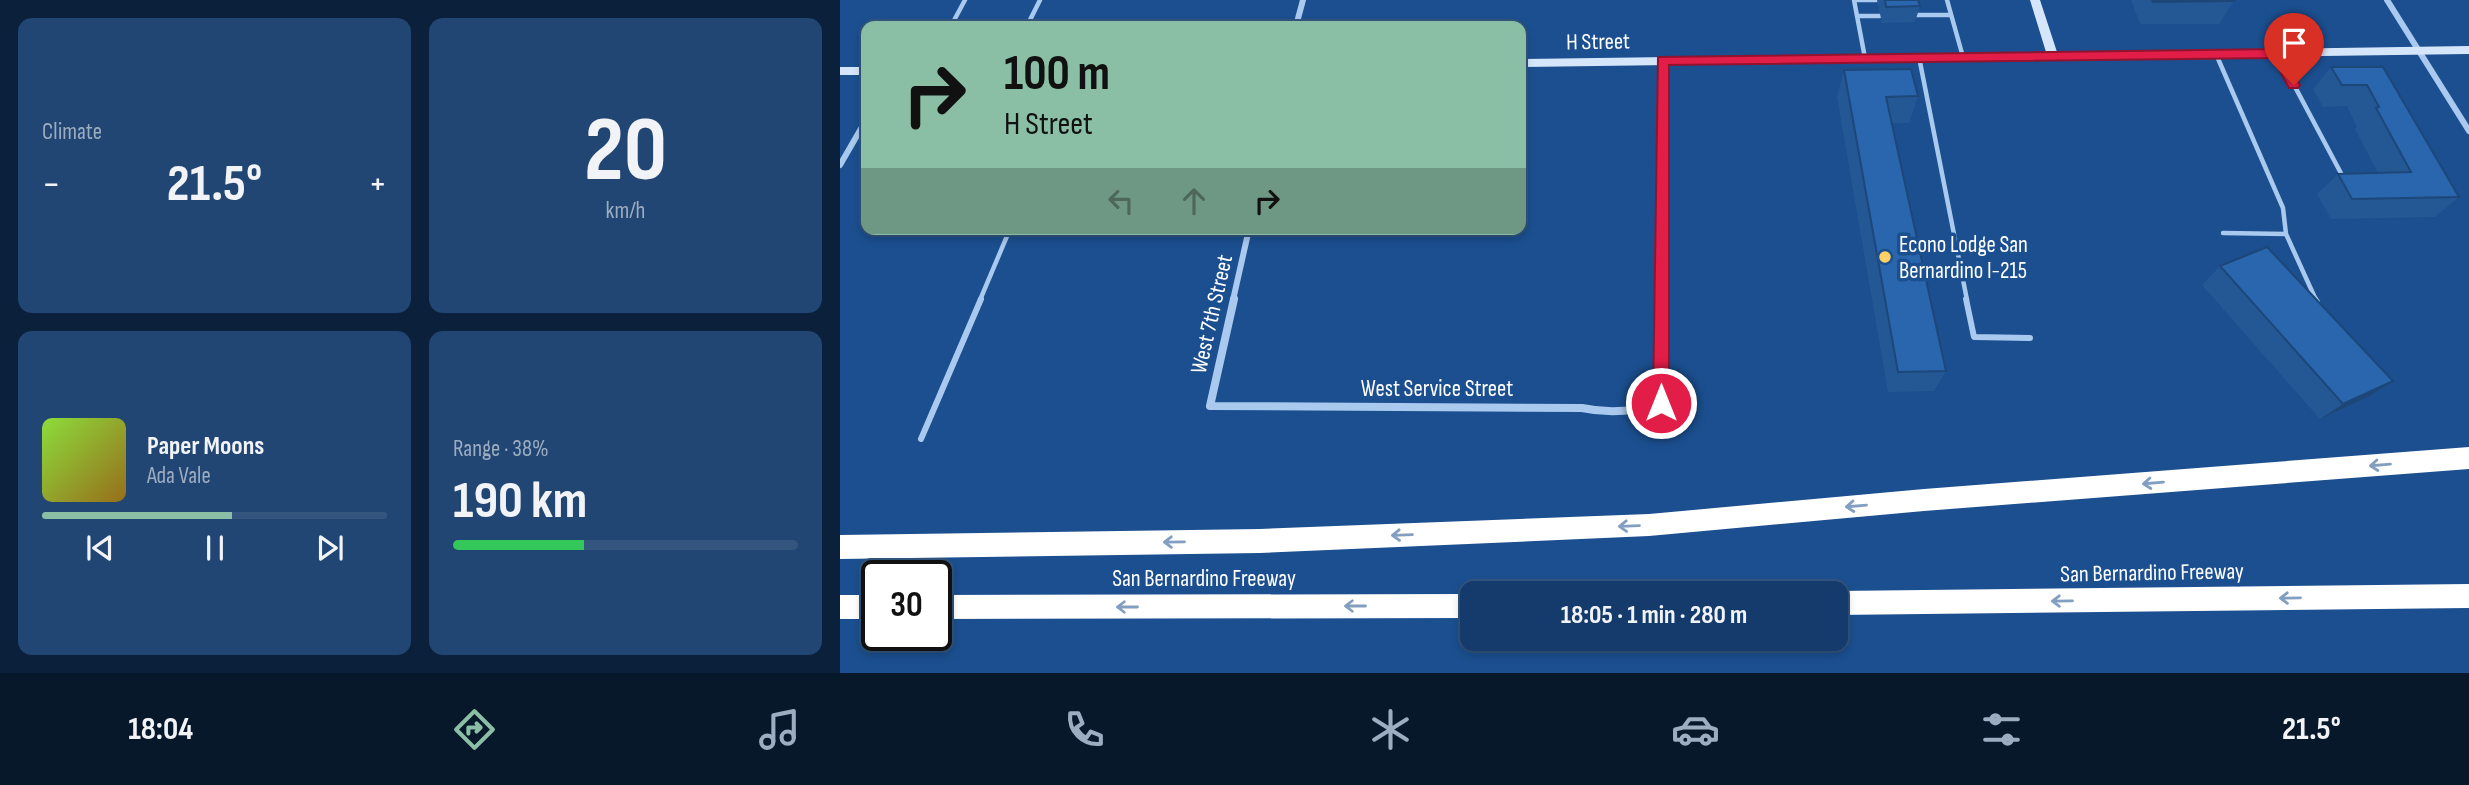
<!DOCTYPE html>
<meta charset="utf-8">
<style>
body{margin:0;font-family:"Sofia Sans Condensed",sans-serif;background:#214673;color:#f1f3f6;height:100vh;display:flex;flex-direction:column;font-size:26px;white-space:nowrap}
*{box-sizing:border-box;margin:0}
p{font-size:23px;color:#9dadc1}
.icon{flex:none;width:38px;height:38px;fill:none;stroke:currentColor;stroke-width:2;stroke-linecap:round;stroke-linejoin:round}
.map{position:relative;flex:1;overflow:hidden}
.drawer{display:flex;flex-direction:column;gap:18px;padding:18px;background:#0b203b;width:840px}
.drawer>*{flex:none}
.hud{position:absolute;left:21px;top:21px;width:665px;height:214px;border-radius:14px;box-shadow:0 4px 10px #0003,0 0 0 2px #33557e;background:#8abfa5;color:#111;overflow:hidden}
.speed{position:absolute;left:21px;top:560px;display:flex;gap:14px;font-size:35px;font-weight:700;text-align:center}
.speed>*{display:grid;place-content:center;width:91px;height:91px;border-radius:50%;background:#143b6b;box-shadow:0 4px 10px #0003,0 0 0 2px #33557e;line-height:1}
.speed .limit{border:4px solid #111;border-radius:10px;background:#fff;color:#111}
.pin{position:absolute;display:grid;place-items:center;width:60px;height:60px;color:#fff;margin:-72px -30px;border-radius:50% 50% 50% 0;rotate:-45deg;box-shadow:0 0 7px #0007}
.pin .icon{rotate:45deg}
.me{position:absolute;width:77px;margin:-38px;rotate:0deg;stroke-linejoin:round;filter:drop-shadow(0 0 5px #0008)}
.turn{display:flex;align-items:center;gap:24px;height:147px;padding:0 28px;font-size:32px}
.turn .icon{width:91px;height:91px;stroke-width:2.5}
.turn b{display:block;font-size:49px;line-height:60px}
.lanes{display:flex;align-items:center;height:66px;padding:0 28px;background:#0003;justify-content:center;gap:35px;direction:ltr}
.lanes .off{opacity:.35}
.big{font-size:52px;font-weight:700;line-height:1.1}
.drawer .card{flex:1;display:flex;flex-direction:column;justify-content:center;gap:10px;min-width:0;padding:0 24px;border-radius:14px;background:#214673}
.drawer .dial{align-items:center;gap:0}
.dial b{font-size:91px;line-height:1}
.song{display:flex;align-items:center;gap:21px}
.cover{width:84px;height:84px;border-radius:10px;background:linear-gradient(135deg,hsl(90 70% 55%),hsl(40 70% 35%))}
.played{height:7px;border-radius:4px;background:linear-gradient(90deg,#8abfa5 55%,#33557e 55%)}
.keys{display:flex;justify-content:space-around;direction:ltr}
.heat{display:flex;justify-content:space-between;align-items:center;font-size:38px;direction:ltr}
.charge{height:10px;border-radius:5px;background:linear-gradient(90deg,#34c759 38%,#33557e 0)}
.drawer .tiles{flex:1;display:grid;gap:18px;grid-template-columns:repeat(2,1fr)}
.trip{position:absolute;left:620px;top:581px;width:388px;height:70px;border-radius:14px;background:#143b6b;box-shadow:0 4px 10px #0003,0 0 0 2px #33557e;font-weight:700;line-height:70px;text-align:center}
.menu{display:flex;height:112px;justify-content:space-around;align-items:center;background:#08182b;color:#9dadc1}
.menu .icon{width:49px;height:49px}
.menu .selected{color:#8abfa5}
.menu b{font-size:32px;color:#f1f3f6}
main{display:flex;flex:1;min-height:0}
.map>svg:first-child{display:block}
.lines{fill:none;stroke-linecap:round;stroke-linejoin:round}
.lane-far1{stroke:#a9c9ee;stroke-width:4.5}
.lane{stroke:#a9c9ee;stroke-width:6}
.street-far1{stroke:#a9c9ee;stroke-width:6}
.street{stroke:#a9c9ee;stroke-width:8}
.secondary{fill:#d6e6fa;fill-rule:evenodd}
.highway{fill:#fff;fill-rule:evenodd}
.wall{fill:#245895}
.shaded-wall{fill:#1d4779}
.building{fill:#2a66ad;stroke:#1d4779;stroke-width:2}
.oneway{stroke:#829ec1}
.route{fill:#e11d48;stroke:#92132f;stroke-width:2}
.poi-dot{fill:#ffd166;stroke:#1b4f8f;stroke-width:2.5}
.labels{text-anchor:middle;stroke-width:7;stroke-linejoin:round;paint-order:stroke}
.street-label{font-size:23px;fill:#fff;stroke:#1b4f8f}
.poi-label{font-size:23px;fill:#fff;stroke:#1b4f8f;text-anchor:start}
</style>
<main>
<section class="drawer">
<div class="tiles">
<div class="card"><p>Climate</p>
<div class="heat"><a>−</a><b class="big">21.5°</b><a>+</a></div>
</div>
<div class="card dial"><b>20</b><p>km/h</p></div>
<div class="card">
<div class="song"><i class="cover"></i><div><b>Paper Moons</b><p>Ada Vale</p></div></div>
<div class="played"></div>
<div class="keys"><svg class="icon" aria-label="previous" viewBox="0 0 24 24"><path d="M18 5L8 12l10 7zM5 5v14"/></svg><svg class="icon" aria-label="pause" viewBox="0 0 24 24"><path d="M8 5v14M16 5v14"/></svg><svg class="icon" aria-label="next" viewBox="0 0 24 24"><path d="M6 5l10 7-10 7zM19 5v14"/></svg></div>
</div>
<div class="card"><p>Range · 38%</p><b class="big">190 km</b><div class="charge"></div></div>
</div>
</section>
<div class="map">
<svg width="1629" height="673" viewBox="0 0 1629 673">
<rect width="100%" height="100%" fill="#1b4f8f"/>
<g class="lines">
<!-- lane-far1 -->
<path class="lane-far1" d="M1014 0 1025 58
M1014 0H1037
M1107 0 1123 57
M1073 15H1111
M1017 16H1040
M111 26 125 0
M187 26 200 0
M1437 53 1503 177
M1376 54 1443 208 1446 234 1476 300
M1079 57 1127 300
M1383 233 1446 234
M140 300 170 229"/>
<!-- lane -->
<path class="lane" d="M1126 299 1134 337 1190 338
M1475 299 1477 302
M81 439 141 299"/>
<!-- street-far1 -->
<path class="street-far1" d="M1547 0 1629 131
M456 26 463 0
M0 165 26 120
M393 300 409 229
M821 300 822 61"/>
<!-- street -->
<path class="street" d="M394 299 370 406 742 408C770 414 794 412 821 403V299"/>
<!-- secondary -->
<path class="secondary" d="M1190 0H1200L1217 52 1629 46V54L681 67V59L1206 52Z
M0 67H26V75H0Z"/>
<!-- highway -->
<path class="highway" d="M1629 447V469L1084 511 809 536 420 553 0 559V535L420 529 809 514 1084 489Z
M1629 584V608L996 615V593H990L996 591Z
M632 594V618L96 619V595Z
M0 595H37V619H0Z"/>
</g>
<!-- wall -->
<path class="wall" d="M1037 0H1078L1080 6 1075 22 1042 23Z
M1291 0H1393L1394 1 1379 24H1300Z
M1491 67H1543L1619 197 1595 217 1491 219 1477 194 1498 174 1538 173 1515 129 1517 127 1507 106 1483 107 1473 89Z
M1004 70 1078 96 1069 123H1052L1106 371 1094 391 1048 392 997 97Z
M1380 266 1528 397 1480 419 1362 285Z"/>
<!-- shaded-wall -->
<path class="shaded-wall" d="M1553 381 1528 397 1480 419 1503 404Z"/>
<!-- building -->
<path class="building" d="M1045 0H1078L1080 6 1046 7Z
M1312 0H1393L1394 1 1313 2Z
M1491 67H1543L1619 197 1512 199 1498 174 1571 172 1536 108 1539 107 1527 85H1502Z
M1071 69 1078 96 1046 97 1106 371 1058 372 1004 70Z
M1427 247 1553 381 1503 404 1380 266Z"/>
<!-- one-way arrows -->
<defs><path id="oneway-shaft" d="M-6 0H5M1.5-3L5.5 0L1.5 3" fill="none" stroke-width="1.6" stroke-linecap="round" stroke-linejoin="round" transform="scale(1.75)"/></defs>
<g class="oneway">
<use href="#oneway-shaft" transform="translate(1540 465) rotate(175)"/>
<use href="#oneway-shaft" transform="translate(1313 483) rotate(175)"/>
<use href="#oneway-shaft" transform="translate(1016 506) rotate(175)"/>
<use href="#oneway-shaft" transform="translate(789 526) rotate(178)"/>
<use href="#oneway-shaft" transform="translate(562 535) rotate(178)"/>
<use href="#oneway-shaft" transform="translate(334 542) rotate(179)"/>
<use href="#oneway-shaft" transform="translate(1450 598) rotate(179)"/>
<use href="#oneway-shaft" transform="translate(1222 601) rotate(179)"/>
<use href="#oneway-shaft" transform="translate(515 606) rotate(180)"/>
<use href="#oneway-shaft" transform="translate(287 607) rotate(180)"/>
</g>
<!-- route -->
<path class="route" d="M1437 49 1442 50 1460 85 1458 88H1449L1433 58 829 65V403L827 408 821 411 815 408 813 403 818 57Z"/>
<!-- markers -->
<circle class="poi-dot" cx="1045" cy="257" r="7"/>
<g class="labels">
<!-- street labels -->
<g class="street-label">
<text transform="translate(758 41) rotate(-1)" y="8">H Street</text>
<text transform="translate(371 314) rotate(-77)" y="8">West 7th Street</text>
<text x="597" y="396">West Service Street</text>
<text transform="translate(1312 572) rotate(-1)" y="8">San Bernardino Freeway</text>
<text x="364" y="586">San Bernardino Freeway</text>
</g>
<!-- poi labels -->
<g class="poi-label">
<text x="1059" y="252">Econo Lodge San<tspan x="1059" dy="26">Bernardino I-215</tspan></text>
</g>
</g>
</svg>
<div class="speed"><div class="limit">30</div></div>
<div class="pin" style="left:1454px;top:85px;background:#d93025"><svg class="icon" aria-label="arrive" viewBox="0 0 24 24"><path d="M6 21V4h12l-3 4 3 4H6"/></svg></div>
<svg class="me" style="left:821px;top:403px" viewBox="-20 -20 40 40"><circle r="17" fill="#e11d48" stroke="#fff" stroke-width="3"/><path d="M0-11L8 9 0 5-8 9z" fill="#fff"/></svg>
<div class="trip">18:05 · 1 min · 280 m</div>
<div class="hud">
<div class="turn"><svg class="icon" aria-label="right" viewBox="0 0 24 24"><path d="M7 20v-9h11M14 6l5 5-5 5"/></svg><div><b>100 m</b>H Street</div></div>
<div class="lanes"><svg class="icon off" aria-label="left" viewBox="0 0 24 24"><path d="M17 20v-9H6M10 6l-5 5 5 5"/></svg><svg class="icon off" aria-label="ahead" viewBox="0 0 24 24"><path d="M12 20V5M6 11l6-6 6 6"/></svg><svg class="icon" aria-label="right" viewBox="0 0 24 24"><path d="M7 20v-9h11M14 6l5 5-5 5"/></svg></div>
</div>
</div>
</main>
<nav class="menu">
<b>18:04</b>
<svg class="icon selected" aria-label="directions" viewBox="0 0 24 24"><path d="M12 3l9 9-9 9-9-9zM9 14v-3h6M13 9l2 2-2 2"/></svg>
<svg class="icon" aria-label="music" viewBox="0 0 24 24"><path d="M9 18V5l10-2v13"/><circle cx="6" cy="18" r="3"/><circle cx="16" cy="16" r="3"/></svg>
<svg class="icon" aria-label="phone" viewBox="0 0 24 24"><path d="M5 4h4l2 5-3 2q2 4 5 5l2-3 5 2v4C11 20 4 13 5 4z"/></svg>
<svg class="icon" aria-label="climate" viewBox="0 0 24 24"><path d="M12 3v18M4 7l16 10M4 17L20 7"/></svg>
<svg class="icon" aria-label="car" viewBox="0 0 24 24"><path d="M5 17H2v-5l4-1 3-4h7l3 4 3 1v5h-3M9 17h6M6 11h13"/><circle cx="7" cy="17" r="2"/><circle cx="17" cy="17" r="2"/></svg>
<svg class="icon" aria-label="filters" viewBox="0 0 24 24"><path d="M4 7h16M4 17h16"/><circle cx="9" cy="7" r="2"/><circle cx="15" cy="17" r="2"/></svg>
<b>21.5°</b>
</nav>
